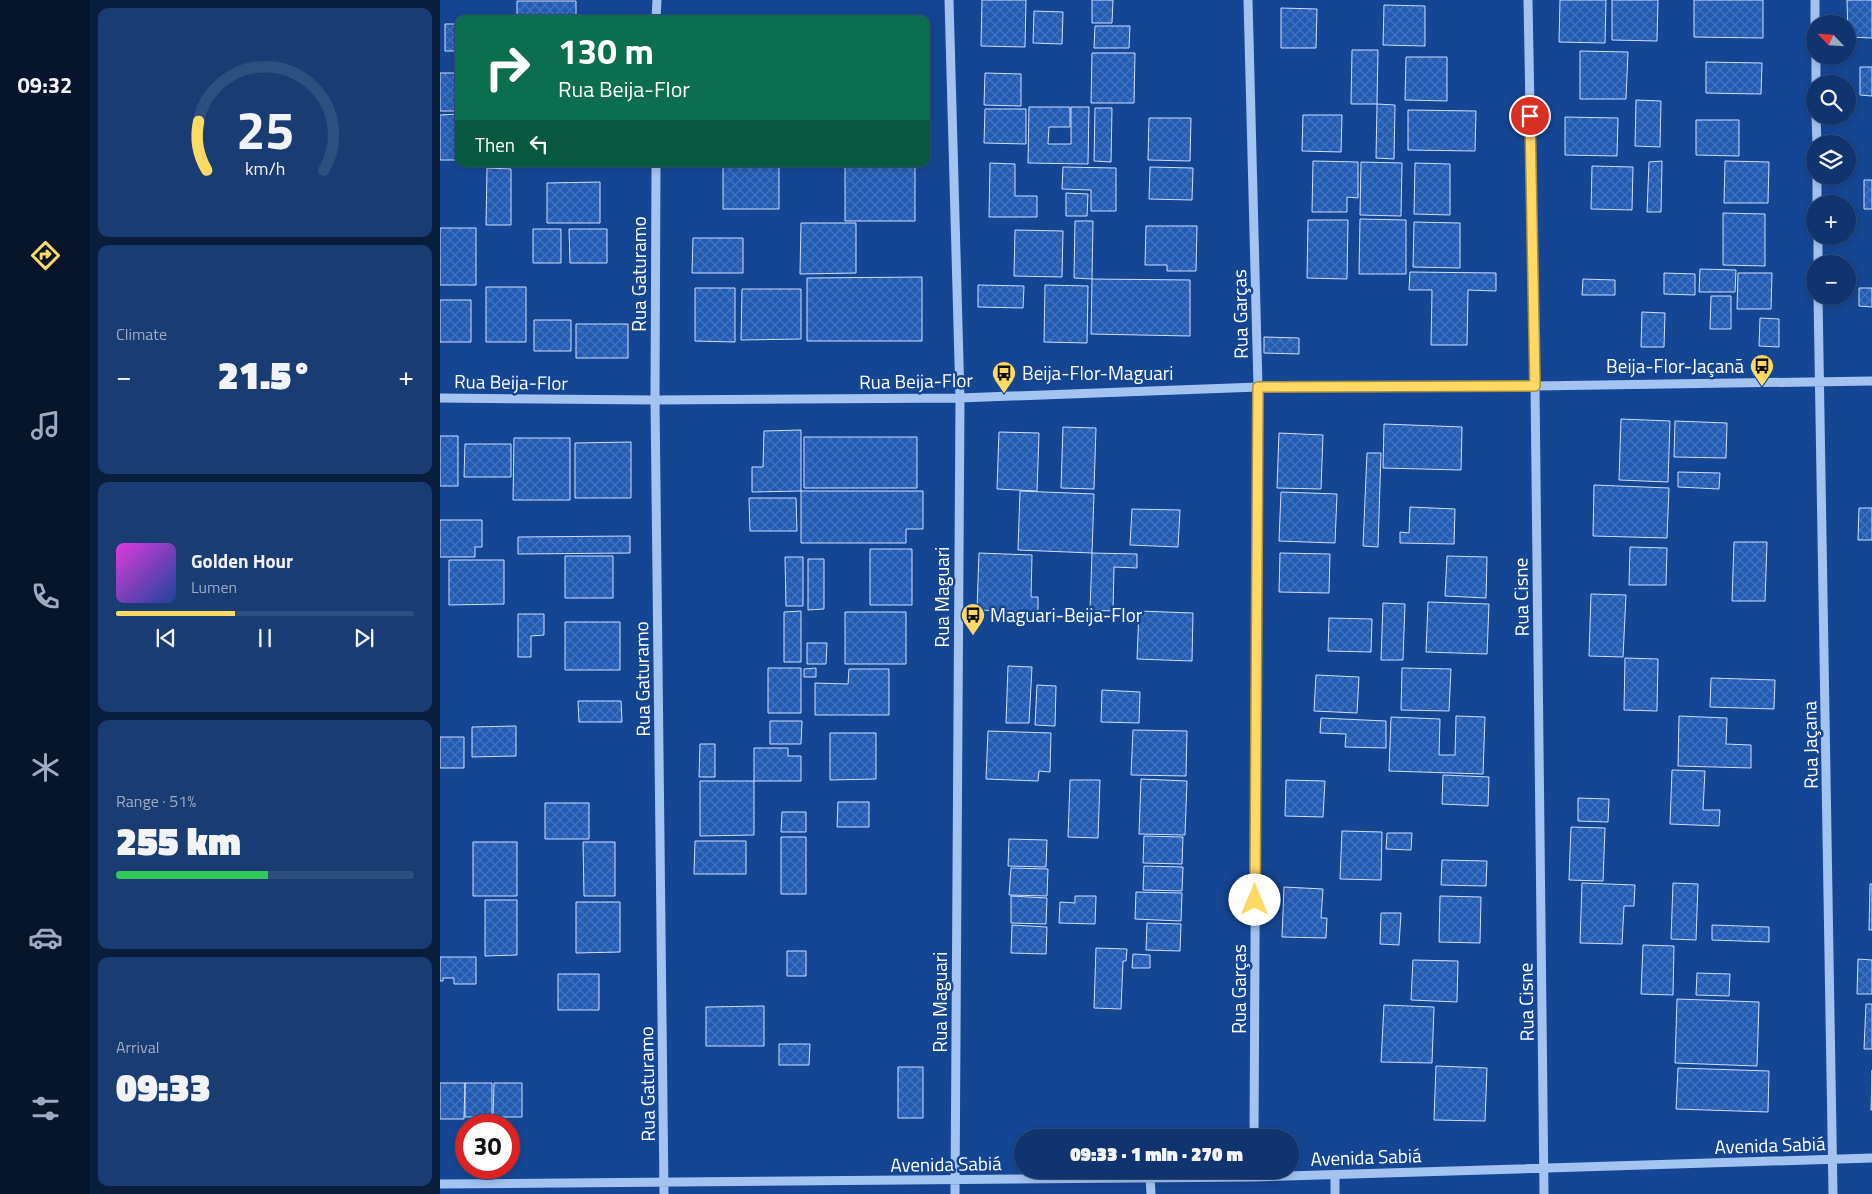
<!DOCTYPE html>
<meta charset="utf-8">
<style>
body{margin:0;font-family:"Titillium Web",sans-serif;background:#193c73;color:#f1f3f6;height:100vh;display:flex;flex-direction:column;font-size:19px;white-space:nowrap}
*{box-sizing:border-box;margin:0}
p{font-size:16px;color:#9caac2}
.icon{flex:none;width:28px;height:28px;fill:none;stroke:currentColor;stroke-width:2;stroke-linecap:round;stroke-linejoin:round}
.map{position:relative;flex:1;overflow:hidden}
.sheet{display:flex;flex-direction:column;gap:8px;padding:8px;background:#091d3c;width:350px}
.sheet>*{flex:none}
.banner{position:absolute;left:15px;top:15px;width:475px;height:152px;border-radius:10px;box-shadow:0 2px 8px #0003,0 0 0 1px #304f81;background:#0b6e4f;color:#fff;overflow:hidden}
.needle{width:32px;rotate:295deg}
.fabs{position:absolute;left:1366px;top:15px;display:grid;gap:10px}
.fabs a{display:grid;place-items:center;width:50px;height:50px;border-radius:50%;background:#10346e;box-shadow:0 2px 8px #0003,0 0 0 1px #304f81;font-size:25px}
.speed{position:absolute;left:15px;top:1114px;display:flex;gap:10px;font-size:25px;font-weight:700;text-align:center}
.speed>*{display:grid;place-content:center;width:65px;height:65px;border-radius:50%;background:#10346e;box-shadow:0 2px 8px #0003,0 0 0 1px #304f81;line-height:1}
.speed .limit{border:8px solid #d22;background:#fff;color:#111}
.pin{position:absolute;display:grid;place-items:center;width:42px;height:42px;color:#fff;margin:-21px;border:2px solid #fff;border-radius:50%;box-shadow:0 1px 5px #0007}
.me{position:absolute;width:55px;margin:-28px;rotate:0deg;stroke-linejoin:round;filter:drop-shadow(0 0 4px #0008)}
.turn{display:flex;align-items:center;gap:18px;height:105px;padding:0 20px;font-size:22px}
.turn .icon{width:65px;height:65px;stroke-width:2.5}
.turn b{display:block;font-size:35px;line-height:42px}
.then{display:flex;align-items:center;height:48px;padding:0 20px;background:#0003;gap:10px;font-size:19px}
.big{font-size:38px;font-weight:800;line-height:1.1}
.sheet .widget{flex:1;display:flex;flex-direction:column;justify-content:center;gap:8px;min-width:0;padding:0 18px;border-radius:10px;background:#193c73}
.sheet .dial{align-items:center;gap:0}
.dial svg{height:130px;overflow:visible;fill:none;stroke:#304f81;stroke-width:7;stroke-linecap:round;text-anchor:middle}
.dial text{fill:#f1f3f6;stroke:none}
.song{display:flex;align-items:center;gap:15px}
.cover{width:60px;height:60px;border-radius:8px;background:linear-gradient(135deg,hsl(300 70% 55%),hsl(220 70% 35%))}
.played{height:5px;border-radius:2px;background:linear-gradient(90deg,#ffd963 40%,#304f81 40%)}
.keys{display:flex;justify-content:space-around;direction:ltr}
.heat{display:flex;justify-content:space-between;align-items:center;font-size:28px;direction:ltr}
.charge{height:8px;border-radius:4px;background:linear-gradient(90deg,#34c759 51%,#304f81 0)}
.trip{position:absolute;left:574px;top:1129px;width:285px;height:50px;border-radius:25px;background:#10346e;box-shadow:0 2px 8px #0003,0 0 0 1px #304f81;font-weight:800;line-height:50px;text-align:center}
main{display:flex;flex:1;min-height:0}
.tab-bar{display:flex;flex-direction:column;width:90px;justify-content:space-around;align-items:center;background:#06152c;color:#9caac2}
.tab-bar .icon{width:35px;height:35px}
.tab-bar .selected{color:#ffd963}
.tab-bar b{font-size:22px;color:#f1f3f6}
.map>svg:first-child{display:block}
.building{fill:url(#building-cross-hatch);stroke:#cadefc}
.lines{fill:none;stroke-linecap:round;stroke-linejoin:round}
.minor{stroke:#a3c3f1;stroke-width:9}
.route-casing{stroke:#a68d40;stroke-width:12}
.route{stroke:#ffd963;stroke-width:9}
.labels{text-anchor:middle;stroke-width:5;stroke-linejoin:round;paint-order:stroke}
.street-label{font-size:19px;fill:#fff;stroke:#154693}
.poi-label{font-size:19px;fill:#fff;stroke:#154693;text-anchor:start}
</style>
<main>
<nav class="tab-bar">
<b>09:32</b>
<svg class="icon selected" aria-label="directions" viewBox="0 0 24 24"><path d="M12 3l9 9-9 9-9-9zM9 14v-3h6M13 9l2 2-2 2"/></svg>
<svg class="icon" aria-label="music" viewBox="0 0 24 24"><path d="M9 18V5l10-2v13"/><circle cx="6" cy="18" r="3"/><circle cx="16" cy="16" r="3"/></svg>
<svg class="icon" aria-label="phone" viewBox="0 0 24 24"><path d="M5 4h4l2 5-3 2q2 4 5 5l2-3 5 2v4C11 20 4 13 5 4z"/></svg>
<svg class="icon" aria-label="climate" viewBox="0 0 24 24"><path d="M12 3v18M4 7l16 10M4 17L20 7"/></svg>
<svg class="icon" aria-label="car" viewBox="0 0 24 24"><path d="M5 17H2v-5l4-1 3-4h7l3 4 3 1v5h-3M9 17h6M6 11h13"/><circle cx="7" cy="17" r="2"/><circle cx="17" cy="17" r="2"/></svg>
<svg class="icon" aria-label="filters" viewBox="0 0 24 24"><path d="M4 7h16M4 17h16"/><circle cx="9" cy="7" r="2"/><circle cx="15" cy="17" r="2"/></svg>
</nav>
<section class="sheet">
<div class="widget dial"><svg viewBox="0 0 100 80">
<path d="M14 69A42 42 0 1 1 86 69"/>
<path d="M14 69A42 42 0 0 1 9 39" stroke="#ffd963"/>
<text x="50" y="56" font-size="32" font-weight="700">25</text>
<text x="50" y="72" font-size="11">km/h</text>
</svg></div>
<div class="widget"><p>Climate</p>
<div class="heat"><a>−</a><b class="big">21.5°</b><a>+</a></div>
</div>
<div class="widget">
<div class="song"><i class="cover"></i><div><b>Golden Hour</b><p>Lumen</p></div></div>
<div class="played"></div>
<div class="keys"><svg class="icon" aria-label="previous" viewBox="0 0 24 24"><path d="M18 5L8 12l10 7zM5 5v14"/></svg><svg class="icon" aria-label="pause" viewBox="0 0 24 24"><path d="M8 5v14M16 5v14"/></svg><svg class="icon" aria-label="next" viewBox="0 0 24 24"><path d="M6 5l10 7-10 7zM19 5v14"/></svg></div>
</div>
<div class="widget"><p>Range · 51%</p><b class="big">255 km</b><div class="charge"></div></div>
<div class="widget"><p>Arrival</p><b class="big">09:33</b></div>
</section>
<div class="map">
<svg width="1432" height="1194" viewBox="0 0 1432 1194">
<defs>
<pattern id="building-cross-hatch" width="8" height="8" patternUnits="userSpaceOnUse" patternTransform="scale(1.25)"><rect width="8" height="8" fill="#235cb2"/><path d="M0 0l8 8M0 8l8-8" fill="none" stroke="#4474be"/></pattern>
</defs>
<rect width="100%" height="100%" fill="#154693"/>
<!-- building -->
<path class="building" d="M542 0H586L585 47 541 46Z
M652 0H673L672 23H652Z
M1120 0H1166L1165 43 1119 42Z
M1172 0H1218L1217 41 1172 40Z
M1254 0H1323V38L1254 37Z
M1407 0H1432V38L1408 37Z
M77 1H136V19H77Z
M944 5 985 6V46L943 45Z
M841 8 877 9 876 48H841Z
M594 11 623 12 622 44 593 43Z
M5 24H19V51H5Z
M655 26H690L689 48H654Z
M912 50H938L937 104H911Z
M1140 51 1188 52 1186 99H1140Z
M652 53H695L694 103H651Z
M966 57H1007V101L965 100Z
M1266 62 1322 63 1321 94 1266 93Z
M1420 67H1432V96L1420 95Z
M0 73H19V111H0Z
M545 73 581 74V106L544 105Z
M1196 100 1221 101 1220 147 1195 146Z
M937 104 955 105 954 159 936 158Z
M589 107H630V127H609L608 144H631V107H649L648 164 588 163Z
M655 108H672L671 162 654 161Z
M545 109H586V144L544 143Z
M968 110 1036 111 1035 151 968 150Z
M19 114V160H0V115Z
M863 115H902L901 152 862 151Z
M1125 117 1178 118 1177 156 1125 155Z
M709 118H751L750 161 708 160Z
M1256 120H1299V156L1256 155Z
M873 161 918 162V198L907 197V212H872Z
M1222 161 1221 212H1207L1209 162Z
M1285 161 1329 162 1328 203H1284Z
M921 162 962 163 961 216 920 215Z
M550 163 575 164V196H597V217H549Z
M975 163 1010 164V215L974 214Z
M393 164H446V165H393Z
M405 166H475V221H405Z
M1152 166 1193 167 1192 210 1151 209Z
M283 167H339V209H283Z
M623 167 676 168V211H651V190L622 189Z
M710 167 753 168 752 200 709 199Z
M47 168 71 169V225H46Z
M1424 180H1432V209H1424Z
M160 182V223H107V183Z
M626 193 648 194 647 216H626Z
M1283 213 1325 214V266L1283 265Z
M920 219 966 220V274H919Z
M868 220H908L907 279 867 278Z
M635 221H653L652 279 634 278Z
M974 222 1020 223V268L973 267Z
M361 223H416V273L360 274Z
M706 226H757L756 271H727V265H705Z
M0 228H36V285H0Z
M93 229H121V263H93Z
M129 229H167V263H130Z
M575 230 623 231 622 277 574 276Z
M253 238H303V273H252Z
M1260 269 1296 270 1295 292H1259Z
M970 272 1056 273V291L1028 290 1027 345H991L992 290H969Z
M1224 273 1255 274V295L1224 294Z
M1298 273H1332L1331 309H1297Z
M482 277V341H367V278Z
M652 279 750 280V336L651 334Z
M1143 279 1175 280V295H1142Z
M538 285 584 286 583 308 538 307Z
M605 285 648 286 647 343 604 342Z
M46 287H86V342H46Z
M255 288H295V342L255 341Z
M1419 288H1432V307L1419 306Z
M302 289H361V339L301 340Z
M1271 296H1291V329H1270Z
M0 300H31V342H0Z
M1202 312 1225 313 1224 347H1201Z
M1320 318 1339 319V347L1319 346Z
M94 320H131V351H94Z
M136 324H188V358H136Z
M824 337 859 338V354L824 353Z
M1181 419 1230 421 1228 482 1179 480Z
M1235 421 1287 423 1286 458 1234 457Z
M944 424 1022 427 1021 470 943 468Z
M623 427 656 428 654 489 621 488Z
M361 430V491L312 492V467H323L324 431Z
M559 432 599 433 597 491 557 489Z
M839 433 883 435 881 489 837 488Z
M0 436H18V486H0Z
M364 437H477V488H364Z
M74 438H130V500H73Z
M191 442V498H135V443Z
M25 444H71V477H24Z
M927 453H941L938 547 923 546Z
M1238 472 1280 473 1279 489 1238 487Z
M1154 485 1229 488 1227 538 1153 536Z
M361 491H483V529H466V543H361Z
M580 491 654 494 652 553 578 550Z
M841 492 897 494 895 543 839 541Z
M309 498H356L357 531H310Z
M970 507 1015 509 1014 544 960 543V532L969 533Z
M1419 508H1432V540H1418Z
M692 509 740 510 738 547 690 545Z
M0 520H42V547H35V557H0Z
M190 536V553L78 554V537Z
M1294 542H1327L1325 601H1292Z
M1190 547 1227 548 1226 585H1189Z
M430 549H472V605H430Z
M539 553 592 555 591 597H598V612L537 610Z
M652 553 697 554V568L674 567 673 611 650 610Z
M840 553 890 554 889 593 839 592Z
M125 556H173V598H125Z
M1007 556 1047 557 1046 598 1005 596Z
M345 557H363V606H346Z
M368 559H384V609L368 610Z
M9 560H64V604L9 605Z
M1151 594 1186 595 1183 657 1149 656Z
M988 602 1049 604 1047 654 986 652Z
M943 603 965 604 963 660H941Z
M361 611V662H344V612Z
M699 611 753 613 752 661 697 659Z
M405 612H466V664H405Z
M78 614H104V635L91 636V657H78Z
M889 618 932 619 931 652 888 651Z
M125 622H180V670H125Z
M367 643H387L386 664H367Z
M1185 658 1218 659 1217 711 1184 710Z
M568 666 592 667 589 723H566Z
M328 668H361V713H328Z
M376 668V677H364V669Z
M962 668 1011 669 1009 711 961 710Z
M409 669H449V715H375V683L408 684Z
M876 675 919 677 917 713 874 711Z
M1271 678 1335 680 1334 709 1270 707Z
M597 685 616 686 615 726 595 725Z
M662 690 700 692 699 723 661 722Z
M138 701H181L182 722H139Z
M1016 716 1045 717 1043 774 949 771 951 717 1000 719 999 755H1015Z
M1239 716 1287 718 1286 744 1311 745V768L1238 766Z
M881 718 946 721V748L905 747 906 734 880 733Z
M330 721H362L361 744H330Z
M76 726V756L32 757V727Z
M693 730 747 731 746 776 691 775Z
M548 731 611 733 610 772 599 771 598 781 546 779Z
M390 733H436V779L390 780Z
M0 737H24V768H0Z
M260 744H275V777H259Z
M314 748H348V756H361V781H314Z
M1232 770 1265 771 1263 810H1280L1279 826 1230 824Z
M1003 775 1049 777 1048 806 1002 804Z
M701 779 747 781 745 835 699 834Z
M630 780H660L658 838 628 837Z
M846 780 885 781 883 817 845 816Z
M260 781H314V835L260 836Z
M1138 798 1169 799 1168 822 1138 821Z
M398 802H429V827H397Z
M105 803H149V839H105Z
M342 812H366V832H341Z
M1131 827 1165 828 1163 881 1129 880Z
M902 831 942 832 941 880 900 879Z
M947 833H972L971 850 946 849Z
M704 836 743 837 742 864 703 863Z
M341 837H366V894H341Z
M569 839 607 840 606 867 568 866Z
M255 841H306V874H254Z
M33 842H77V896H33Z
M143 842H175V896H144Z
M1002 860 1047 861 1046 886 1001 885Z
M704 866 743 867 742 891 703 890Z
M571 868 608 869 607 896 569 895Z
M1142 883 1195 885 1194 906H1184L1182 944 1140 943Z
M1233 883 1258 884 1256 940 1231 939Z
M1430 884H1432V930H1429Z
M844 887 883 889 881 918H887L886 938 842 937Z
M696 892 742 893 741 921 695 919Z
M571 896 607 898 606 924 571 923Z
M635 896H656L655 924 619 923 620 902 635 903Z
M1000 896 1041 897 1040 943 999 942Z
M45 900H77V955L45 956Z
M136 902H180V952L136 953Z
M941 913H961L959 945 940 944Z
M707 923 741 924 740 951 706 950Z
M572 925 607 927 606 954 571 953Z
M1272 925 1329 927V942L1272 940Z
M1203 945 1234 946 1233 995 1201 994Z
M656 948 687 949 686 961H683L681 1009 654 1008Z
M347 951H366V976H347Z
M693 954 710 955V968H692Z
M0 957H36V984H14V978H3V981H0Z
M1418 959 1432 960V994H1417Z
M973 960 1018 961 1017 1002 971 1000Z
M1257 973 1290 974 1289 996 1256 995Z
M118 974H159V1010H118Z
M1237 999 1319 1002 1317 1066 1235 1063Z
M1426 1004H1432V1049H1424Z
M944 1005 994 1007 992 1063 941 1062Z
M324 1006V1046H266V1007Z
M339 1044H370L369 1065H339Z
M996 1066 1047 1068 1045 1121 994 1120Z
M458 1067H483V1118H458Z
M1238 1068 1329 1071 1328 1112 1236 1109Z
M1432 1070V1110H1431Z
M0 1083H25L24 1119H0Z
M25 1083H52V1117H25Z
M54 1083H82V1117H53Z"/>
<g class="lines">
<!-- minor -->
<path class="minor" d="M509 0 520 398 515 1194
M808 0 818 387 814 1138
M1088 0 1095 386 1104 1194
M1375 0V24
M216 19 217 0
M1376 56V84
M1376 116 1377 144
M216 164 215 400 224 1194
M1377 176V204
M1378 236V264
M1378 296 1393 1194
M0 398 215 400 520 398 818 387 1095 386 1432 381
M895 1175V1194
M710 1177 711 1194
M0 1184 814 1177 1432 1158"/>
</g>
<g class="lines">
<!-- route casing -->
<g class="route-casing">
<path id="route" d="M815 900 818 387 1095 386 1090 116"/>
</g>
<!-- route -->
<use href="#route" class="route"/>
</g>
<!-- icons -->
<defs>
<g id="bus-pin" transform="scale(1.25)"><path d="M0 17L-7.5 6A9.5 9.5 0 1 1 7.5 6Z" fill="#ffd963" stroke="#154693"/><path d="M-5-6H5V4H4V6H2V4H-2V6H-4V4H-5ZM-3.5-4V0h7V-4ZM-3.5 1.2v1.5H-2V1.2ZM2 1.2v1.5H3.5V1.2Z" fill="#111"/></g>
</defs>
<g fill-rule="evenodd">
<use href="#bus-pin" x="1322" y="366"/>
<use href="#bus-pin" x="564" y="373"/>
<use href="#bus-pin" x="533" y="615"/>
</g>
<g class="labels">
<!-- street labels -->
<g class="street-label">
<text transform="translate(199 274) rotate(-90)" y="7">Rua Gaturamo</text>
<text transform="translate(800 314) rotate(-91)" y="7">Rua Garças</text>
<text transform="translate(476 381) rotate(-1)" y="7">Rua Beija-Flor</text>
<text transform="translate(71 382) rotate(1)" y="7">Rua Beija-Flor</text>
<text transform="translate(502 597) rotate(-90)" y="7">Rua Maguari</text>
<text transform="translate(1081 597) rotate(-91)" y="7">Rua Cisne</text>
<text transform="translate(202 679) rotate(-91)" y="7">Rua Gaturamo</text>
<text transform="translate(1370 745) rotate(-91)" y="7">Rua Jaçana</text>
<text transform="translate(799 989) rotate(-90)" y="7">Rua Garças</text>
<text transform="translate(500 1002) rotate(-90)" y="7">Rua Maguari</text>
<text transform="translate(1086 1002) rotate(-91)" y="7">Rua Cisne</text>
<text transform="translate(207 1084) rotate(-91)" y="7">Rua Gaturamo</text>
<text transform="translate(1330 1145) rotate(-2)" y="7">Avenida Sabiá</text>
<text transform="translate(926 1157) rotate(-2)" y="7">Avenida Sabiá</text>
<text transform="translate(506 1164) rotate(-1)" y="7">Avenida Sabiá</text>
</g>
<!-- poi labels -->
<g class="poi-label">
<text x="1304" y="373" text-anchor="end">Beija-Flor-Jaçanã</text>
<text x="582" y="380">Beija-Flor-Maguari</text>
<text x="550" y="622">Maguari-Beija-Flor</text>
</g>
</g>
</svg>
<div class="fabs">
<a><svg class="needle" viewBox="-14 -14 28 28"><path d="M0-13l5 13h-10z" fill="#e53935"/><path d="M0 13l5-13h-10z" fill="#9caac2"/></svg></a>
<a><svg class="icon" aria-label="search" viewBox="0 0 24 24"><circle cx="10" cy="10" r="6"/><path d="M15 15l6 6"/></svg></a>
<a><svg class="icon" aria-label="layers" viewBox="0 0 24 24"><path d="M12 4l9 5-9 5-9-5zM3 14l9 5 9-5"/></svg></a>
<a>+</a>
<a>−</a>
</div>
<div class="speed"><div class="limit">30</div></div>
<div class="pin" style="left:1090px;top:116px;background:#d93025"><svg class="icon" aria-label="arrive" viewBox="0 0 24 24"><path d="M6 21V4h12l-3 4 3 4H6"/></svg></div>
<svg class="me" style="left:815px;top:900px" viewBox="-20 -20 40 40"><circle r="19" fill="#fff"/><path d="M0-13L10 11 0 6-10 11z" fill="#ffd963"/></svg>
<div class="trip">09:33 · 1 min · 270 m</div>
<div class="banner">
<div class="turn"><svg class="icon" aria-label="right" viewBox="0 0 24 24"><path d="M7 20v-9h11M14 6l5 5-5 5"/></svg><div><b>130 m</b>Rua Beija-Flor</div></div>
<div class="then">Then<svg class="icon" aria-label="left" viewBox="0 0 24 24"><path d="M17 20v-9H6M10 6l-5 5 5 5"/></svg></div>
</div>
</div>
</main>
